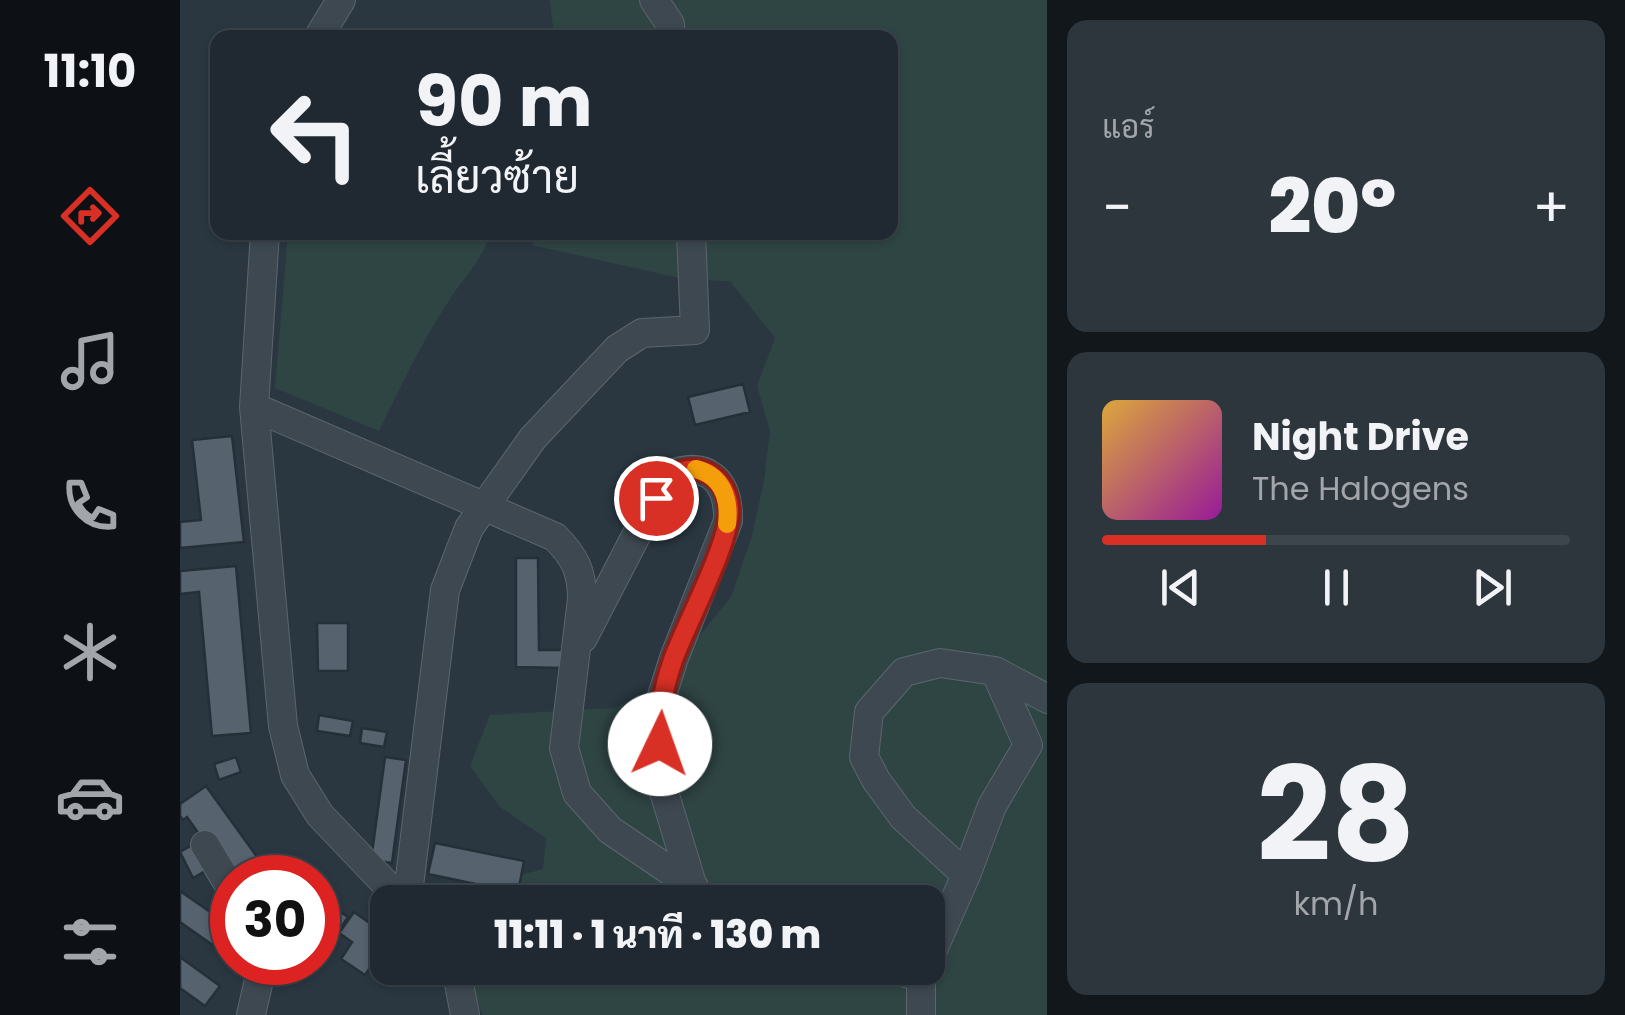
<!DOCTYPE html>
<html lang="th">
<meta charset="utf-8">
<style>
body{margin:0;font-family:Poppins,Sarabun,sans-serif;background:#2d353d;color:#f1f3f6;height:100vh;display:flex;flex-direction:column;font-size:38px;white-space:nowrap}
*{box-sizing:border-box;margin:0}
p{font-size:32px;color:#a2a6ab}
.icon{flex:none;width:55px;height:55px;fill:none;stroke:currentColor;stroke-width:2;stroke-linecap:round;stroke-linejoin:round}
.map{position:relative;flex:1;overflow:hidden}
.details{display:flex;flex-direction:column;gap:20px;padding:20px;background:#12171b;width:578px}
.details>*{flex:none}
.guide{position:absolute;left:30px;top:30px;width:688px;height:210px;border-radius:20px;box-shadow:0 2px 8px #0004,0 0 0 2px #3d454d;background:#202931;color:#f1f3f6;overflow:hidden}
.speed{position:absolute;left:30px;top:855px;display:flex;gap:20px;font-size:50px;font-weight:700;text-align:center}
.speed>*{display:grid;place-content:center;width:130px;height:130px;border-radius:50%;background:#202931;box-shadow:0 2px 8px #0004,0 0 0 2px #3d454d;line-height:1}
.speed .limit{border:15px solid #d22;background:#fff;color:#111}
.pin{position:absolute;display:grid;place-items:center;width:85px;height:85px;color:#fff;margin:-42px;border:5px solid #fff;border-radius:50%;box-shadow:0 2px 10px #0007}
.me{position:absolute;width:110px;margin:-55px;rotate:3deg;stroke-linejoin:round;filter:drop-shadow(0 0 8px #0008)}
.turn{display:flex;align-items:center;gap:35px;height:210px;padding:0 40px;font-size:45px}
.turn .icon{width:130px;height:130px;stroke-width:2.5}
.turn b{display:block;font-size:70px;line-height:85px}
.big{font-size:75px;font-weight:800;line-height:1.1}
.details .tile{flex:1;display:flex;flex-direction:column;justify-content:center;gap:15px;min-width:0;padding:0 35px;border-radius:20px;background:#2d353d}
.details .dial{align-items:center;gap:0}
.dial b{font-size:130px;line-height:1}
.song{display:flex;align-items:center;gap:30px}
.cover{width:120px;height:120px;border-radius:15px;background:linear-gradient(135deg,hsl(40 70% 55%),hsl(300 70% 35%))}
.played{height:10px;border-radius:5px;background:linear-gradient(90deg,#d93025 35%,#3d454d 35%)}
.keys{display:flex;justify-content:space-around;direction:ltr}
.heat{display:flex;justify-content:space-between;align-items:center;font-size:55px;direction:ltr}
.trip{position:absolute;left:190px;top:885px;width:575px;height:100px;border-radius:20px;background:#202931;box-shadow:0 2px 8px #0004,0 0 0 2px #3d454d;font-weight:800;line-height:100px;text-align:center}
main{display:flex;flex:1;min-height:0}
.tab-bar{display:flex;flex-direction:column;width:180px;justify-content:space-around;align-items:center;background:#0d1014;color:#a2a6ab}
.tab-bar .icon{width:70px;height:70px}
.tab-bar .on{color:#d93025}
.tab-bar b{font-size:45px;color:#f1f3f6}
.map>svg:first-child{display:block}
.green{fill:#2f4544}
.building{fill:#56626e;stroke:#252f38;stroke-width:2.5}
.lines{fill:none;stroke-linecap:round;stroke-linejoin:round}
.minor-casing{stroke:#5c666e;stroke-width:30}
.minor{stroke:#3e4851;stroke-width:28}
.route-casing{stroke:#8d1f18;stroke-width:25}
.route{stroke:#d93025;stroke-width:18}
.slow{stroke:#f59e0b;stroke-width:18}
</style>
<main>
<nav class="tab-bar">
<b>11:10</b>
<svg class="icon on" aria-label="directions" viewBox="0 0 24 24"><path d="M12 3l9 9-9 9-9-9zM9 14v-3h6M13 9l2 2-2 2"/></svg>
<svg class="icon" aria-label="music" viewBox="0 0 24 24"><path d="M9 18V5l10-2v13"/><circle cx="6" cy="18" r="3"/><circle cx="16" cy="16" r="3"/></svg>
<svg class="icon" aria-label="phone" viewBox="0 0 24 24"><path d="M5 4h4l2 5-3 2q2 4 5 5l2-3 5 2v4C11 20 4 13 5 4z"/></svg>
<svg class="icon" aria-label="climate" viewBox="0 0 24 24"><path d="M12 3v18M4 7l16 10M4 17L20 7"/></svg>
<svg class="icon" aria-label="car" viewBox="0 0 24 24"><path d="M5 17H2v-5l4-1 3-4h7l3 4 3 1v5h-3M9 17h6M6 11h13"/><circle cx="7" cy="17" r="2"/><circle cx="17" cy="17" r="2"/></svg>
<svg class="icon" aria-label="filters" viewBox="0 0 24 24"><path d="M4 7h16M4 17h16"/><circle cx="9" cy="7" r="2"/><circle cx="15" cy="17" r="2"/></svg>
</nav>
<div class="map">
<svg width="868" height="1015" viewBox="0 0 868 1015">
<rect width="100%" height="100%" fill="#2a3741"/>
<!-- green -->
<path class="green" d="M370 0H867V1015H303L281 968H748V902H270L274 894 363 869 366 838 320 807 290 766 310 715 433 708 477 688 551 597 572 536 584 481 590 431 577 386 595 338 550 281 508 280 352 245 354 233 710 232V38L374 37Z
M108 233H311C300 263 287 273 270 299 242 341 221 386 199 431L95 388Z"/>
<!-- building -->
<path class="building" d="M563 384 570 412 515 425 508 397Z
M52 436 64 542 0 548V522L21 520 12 440Z
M336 558H358L359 650H384V668L336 667Z
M56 566 71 733 32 736 19 592 0 594V571Z
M137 623H168V671H138Z
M139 715 173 721 170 736 137 731Z
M182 728 207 732 204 747 180 743Z
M56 757 61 772 39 780 34 764Z
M205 757 226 760 212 863 191 860Z
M26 786 83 865 66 878H52V881L7 817 3 820 0 816V804Z
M19 841 34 866 13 878 0 852Z
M255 843 344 861 338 893 248 874Z
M0 891 49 925 34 946 0 922Z
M138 898 168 917 157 934 152 931 142 946 138 944Z
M174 912 208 936V968H234L222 985 192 965 185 975 161 959 172 942 159 933Z
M0 957 40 986 25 1006 0 988Z"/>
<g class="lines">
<!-- minor casing -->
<g class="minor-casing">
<path id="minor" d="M474 0 490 24 491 38
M138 38 161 0
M85 232 74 407 103 726 115 775 140 815 223 902
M74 407 375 537C395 557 402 571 402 599L384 748 397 793 430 830 514 887
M403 638 487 476C527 459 549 480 548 521L494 658 479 705 481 782 515 894
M25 845 52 890
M786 875 723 817 696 780 684 757 689 712 724 672 760 663 815 671 868 699
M227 902 265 590 289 528 353 438 437 349 462 333 515 330 511 232
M748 961 786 875 812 806 848 745 815 671
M276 968 285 1015
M707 968 741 977
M71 1015 83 962
M741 1015V977L745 968"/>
</g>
<!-- minor -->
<use href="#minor" class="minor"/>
</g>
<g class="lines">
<!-- route casing -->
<g class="route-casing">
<path id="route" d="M476 498 487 476C501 470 518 465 531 475 542 482 548 495 549 508 551 541 506 624 493 660 482 692 480 710 480 744"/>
</g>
<!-- route -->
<use href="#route" class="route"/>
<!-- slow -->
<path class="slow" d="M516 469C542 476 550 498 547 524"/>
</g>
</svg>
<div class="speed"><div class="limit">30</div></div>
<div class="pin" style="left:476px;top:498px;background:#d93025"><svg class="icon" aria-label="arrive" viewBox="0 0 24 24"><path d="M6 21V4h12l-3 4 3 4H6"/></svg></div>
<svg class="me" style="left:480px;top:744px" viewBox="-20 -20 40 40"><circle r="19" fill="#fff"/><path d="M0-13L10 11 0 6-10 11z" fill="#d93025"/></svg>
<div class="trip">11:11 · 1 นาที · 130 m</div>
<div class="guide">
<div class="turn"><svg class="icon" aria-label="left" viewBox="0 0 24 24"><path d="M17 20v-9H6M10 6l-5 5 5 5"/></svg><div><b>90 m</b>เลี้ยวซ้าย</div></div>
</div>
</div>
<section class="details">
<div class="tile"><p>แอร์</p>
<div class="heat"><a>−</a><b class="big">20°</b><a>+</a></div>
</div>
<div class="tile">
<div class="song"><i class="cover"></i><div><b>Night Drive</b><p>The Halogens</p></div></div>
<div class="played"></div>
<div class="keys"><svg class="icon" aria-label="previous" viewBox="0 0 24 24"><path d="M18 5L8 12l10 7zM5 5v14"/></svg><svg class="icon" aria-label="pause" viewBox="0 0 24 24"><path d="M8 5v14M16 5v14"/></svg><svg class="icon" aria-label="next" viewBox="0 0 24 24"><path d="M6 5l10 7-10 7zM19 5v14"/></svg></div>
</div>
<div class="tile dial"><b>28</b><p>km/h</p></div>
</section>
</main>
